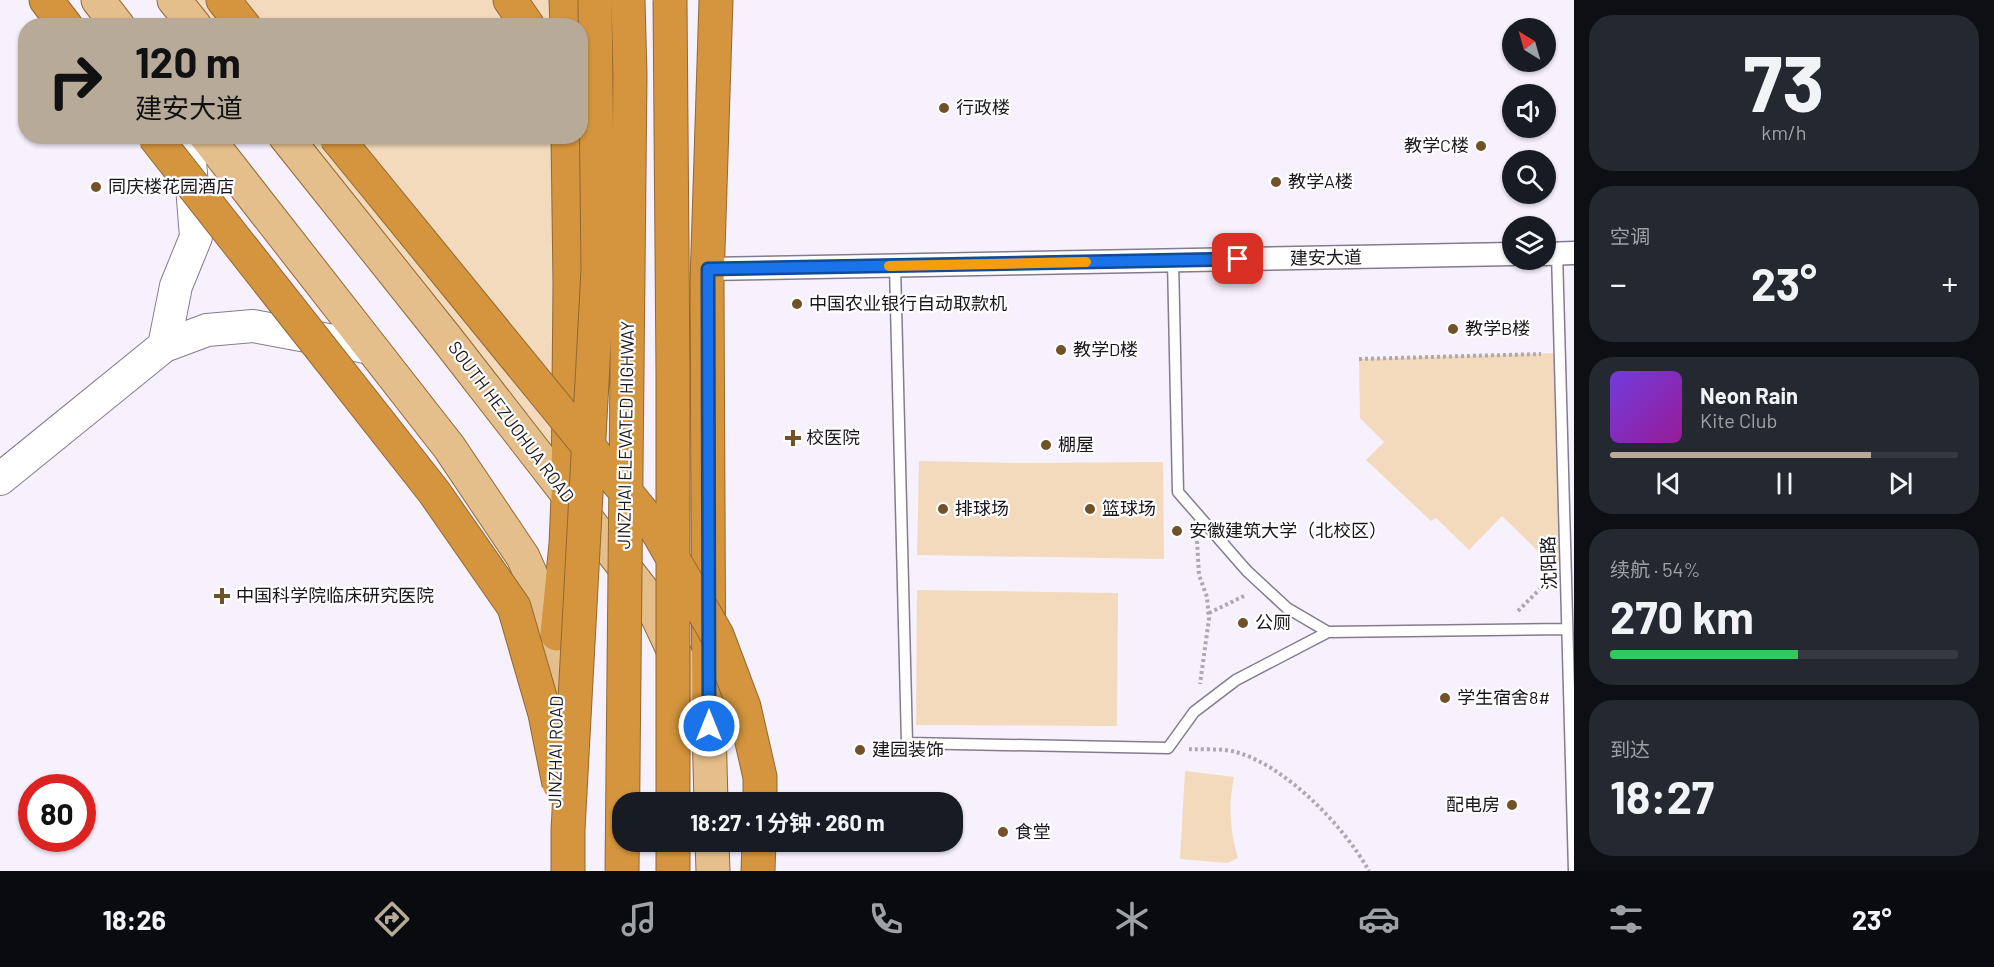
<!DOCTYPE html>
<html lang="zh">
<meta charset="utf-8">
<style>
body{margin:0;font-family:Barlow,"Noto Sans SC",sans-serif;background:#242831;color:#f1f3f6;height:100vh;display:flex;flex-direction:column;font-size:22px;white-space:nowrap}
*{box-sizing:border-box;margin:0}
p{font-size:20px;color:#9ea1a6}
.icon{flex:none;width:33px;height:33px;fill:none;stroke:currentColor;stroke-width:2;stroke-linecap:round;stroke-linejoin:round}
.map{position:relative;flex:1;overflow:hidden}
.details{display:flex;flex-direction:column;gap:15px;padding:15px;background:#0d0f14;width:420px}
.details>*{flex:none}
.guide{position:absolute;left:18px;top:18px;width:570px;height:126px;border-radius:24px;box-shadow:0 2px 4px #0004;background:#b7aa99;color:#111;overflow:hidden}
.needle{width:39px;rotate:323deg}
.buttons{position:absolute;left:1502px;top:18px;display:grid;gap:12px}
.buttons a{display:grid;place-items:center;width:54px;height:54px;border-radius:50%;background:#171b24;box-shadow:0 2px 4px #0004;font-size:30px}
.speed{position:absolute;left:18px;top:774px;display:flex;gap:12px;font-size:30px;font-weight:700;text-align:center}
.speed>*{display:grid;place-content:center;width:78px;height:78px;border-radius:50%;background:#171b24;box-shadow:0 2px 4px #0004;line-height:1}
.speed .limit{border:9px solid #d22;background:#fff;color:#111}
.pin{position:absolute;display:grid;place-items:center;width:51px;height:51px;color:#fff;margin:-26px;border-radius:12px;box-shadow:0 3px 9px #0006}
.me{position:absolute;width:66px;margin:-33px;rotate:0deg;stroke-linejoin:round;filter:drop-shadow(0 0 4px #0008)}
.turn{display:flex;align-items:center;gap:21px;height:126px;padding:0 18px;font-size:27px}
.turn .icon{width:78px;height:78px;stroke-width:2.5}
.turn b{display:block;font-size:42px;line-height:51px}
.big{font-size:45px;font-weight:700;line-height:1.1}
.details .widget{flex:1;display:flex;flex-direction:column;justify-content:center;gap:9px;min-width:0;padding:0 21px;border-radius:24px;background:#242831}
.details .dial{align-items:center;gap:0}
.dial b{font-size:78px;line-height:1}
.song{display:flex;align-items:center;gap:18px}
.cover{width:72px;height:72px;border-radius:9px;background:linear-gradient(135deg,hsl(260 70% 55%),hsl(300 70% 35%))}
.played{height:6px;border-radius:3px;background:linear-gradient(90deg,#b7aa99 75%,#363941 75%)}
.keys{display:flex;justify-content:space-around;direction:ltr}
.heat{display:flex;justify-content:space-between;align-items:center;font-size:33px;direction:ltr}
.charge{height:9px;border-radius:4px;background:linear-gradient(90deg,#34c759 54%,#363941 0)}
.trip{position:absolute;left:612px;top:792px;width:351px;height:60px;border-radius:24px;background:#171b24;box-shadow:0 2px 4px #0004;font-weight:700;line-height:60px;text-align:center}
.tab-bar{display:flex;height:96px;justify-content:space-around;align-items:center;background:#090b0e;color:#9ea1a6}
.tab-bar .icon{width:42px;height:42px}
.tab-bar .current{color:#b7aa99}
.tab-bar b{font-size:27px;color:#f1f3f6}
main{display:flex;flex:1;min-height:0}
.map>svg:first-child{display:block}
.green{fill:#f3dabc}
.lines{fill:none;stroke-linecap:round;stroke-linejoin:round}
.lane-casing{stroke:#847b8f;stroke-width:13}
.street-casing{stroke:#847b8f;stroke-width:25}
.secondary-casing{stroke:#847b8f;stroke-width:34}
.primary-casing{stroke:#936832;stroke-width:35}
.highway-casing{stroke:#936832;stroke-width:35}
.path{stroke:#aea8b4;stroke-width:4;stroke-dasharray:3 3;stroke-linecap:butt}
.lane{stroke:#fff;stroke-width:10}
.street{stroke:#fff;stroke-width:22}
.secondary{stroke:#fff;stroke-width:32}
.primary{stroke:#e5bf8b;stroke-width:33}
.highway{stroke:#d4953e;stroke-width:33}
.highway-bridge-casing{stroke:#936832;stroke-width:35;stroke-linecap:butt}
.highway-bridge{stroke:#d4953e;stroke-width:33}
.route-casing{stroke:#114b97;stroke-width:15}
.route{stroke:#1a73e8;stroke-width:10}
.slow{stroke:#f59e0b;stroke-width:10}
.poi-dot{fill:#715127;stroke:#fff;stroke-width:2}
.labels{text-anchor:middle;stroke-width:4.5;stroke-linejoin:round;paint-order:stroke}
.poi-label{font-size:18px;fill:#19151d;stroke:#fff;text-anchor:start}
.street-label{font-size:18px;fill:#19151d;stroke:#fff}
</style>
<main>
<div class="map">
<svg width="1574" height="871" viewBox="0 0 1574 871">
<rect width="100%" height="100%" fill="#f7f1fe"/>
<!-- green -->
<path class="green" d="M174 0H566L567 25H195Z
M285 137H568V497Z
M1560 353 1565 556 1554 567 1502 516 1469 550 1436 518 1431 521 1366 460 1384 442 1360 418 1359 359Z
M919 461 1018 463 1163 462 1164 559 917 555Z
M917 590 1118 593 1117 726 916 725Z
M1185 771 1234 777C1228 806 1230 830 1238 858L1227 863 1180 859Z"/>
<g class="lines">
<!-- lane casing -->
<g class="lane-casing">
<path id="lane" d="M1557 253 1574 871
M1173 260 1178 492 1247 571 1287 608 1328 632 1567 629
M895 266 907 743 1168 748 1194 712 1236 680 1328 632"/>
</g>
<!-- street casing -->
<g class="street-casing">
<path id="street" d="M1545 254 1574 253
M708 269 1512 254"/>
</g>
<!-- secondary casing -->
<g class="secondary-casing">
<path id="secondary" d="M164 346 176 286 196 237 188 136
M0 479 164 346 207 330 253 326 371 348"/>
</g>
<!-- primary casing -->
<g class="primary-casing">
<path id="primary" d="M98 0 118 26
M174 0 195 26
M206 136 449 447 523 557 557 634 556 740
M285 136 447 339 649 599 709 726 711 802
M712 842 713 871"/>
</g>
<!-- highway casing -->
<g class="highway-casing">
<path id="highway" d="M46 0 66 26
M223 0 244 26
M510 0 528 26
M566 0 567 26
M557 634 566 544 568 497 570 283 568 136
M709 726 707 282 716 0
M673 871V842
M758 871 759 842"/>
</g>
<!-- path -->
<path class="path" d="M1359 359 1541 354
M1197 541 1199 575 1207 597 1209 619 1200 684
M1518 611 1547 582
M1209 613 1246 595
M1189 749C1204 750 1222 748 1236 752 1286 766 1344 826 1369 871"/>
<!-- lane -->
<use href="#lane" class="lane"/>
<!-- street -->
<use href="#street" class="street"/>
<!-- secondary -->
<use href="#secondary" class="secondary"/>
<!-- primary -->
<use href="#primary" class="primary"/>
<!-- highway -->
<use href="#highway" class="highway"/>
<!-- highway-bridge casing -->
<g class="highway-bridge-casing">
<path id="highway-bridge" d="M670 0 673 374V802
M154 136 434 492 514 607 545 714 559 784
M335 136 656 529 717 635 744 707 760 777V802
M568 871V830L598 270 595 0
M622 871 630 74 628 0"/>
</g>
<!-- highway-bridge -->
<use href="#highway-bridge" class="highway-bridge"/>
</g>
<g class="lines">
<!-- route casing -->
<g class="route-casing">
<path id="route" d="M709 726 708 269 1238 259"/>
</g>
<!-- route -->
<use href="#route" class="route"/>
<!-- slow -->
<path class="slow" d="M889 266 1086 262"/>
</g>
<!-- markers -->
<g class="poi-dot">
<circle cx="944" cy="108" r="6"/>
<circle cx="1481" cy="146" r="6"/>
<circle cx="1276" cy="182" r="6"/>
<circle cx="96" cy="187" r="6"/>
<circle cx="797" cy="304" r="6"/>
<circle cx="1453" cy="329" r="6"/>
<circle cx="1061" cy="350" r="6"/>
<path d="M790 429h6v6h6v6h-6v6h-6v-6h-6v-6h6z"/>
<circle cx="1046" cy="445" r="6"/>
<circle cx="943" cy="509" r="6"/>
<circle cx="1090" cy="509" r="6"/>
<circle cx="1177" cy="531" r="6"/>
<path d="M219 587h6v6h6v6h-6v6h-6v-6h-6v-6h6z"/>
<circle cx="1243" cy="623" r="6"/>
<circle cx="1445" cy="698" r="6"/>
<circle cx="860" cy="750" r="6"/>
<circle cx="1512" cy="805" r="6"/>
<circle cx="1003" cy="832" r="6"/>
</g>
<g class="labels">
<!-- poi labels -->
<g class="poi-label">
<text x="956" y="114">行政楼</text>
<text x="1469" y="152" text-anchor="end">教学C楼</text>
<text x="1288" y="188">教学A楼</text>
<text x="108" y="193">同庆楼花园酒店</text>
<text x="809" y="310">中国农业银行自动取款机</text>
<text x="1465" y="335">教学B楼</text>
<text x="1073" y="356">教学D楼</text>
<text x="806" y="444">校医院</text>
<text x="1058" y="451">棚屋</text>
<text x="955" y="515">排球场</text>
<text x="1102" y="515">篮球场</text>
<text x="1189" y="537">安徽建筑大学（北校区）</text>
<text x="236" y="602">中国科学院临床研究医院</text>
<text x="1255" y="629">公厕</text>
<text x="1457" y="704">学生宿舍8#</text>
<text x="872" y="756">建园装饰</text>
<text x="1500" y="811" text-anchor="end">配电房</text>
<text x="1015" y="838">食堂</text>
</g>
<!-- street labels -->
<g class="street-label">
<text transform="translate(1326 258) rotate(-1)" y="6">建安大道</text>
<text transform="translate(511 422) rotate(53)" y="6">SOUTH HEZUOHUA ROAD</text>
<text transform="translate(626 435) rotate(-89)" y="6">JINZHAI ELEVATED HIGHWAY</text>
<text transform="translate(1549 563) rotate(-92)" y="6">沈阳路</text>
<text transform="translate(556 752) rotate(-89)" y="6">JINZHAI ROAD</text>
</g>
</g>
</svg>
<div class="buttons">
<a><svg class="needle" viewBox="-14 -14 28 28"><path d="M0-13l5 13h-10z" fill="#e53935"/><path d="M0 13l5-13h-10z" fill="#9ea1a6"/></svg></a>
<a><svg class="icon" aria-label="sound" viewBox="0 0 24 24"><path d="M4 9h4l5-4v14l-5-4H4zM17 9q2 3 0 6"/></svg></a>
<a><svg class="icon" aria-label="search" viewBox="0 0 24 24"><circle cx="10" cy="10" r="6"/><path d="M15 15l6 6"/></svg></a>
<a><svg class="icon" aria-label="layers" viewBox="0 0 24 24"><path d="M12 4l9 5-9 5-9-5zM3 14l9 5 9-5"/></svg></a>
</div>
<div class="speed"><div class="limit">80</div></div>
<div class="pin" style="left:1238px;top:259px;background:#d93025"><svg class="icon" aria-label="arrive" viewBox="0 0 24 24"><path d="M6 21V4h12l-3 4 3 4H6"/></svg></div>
<svg class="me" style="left:709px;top:726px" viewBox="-20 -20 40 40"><circle r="17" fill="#1a73e8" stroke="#fff" stroke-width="3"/><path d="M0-11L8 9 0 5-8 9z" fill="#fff"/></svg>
<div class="trip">18:27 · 1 分钟 · 260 m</div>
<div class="guide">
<div class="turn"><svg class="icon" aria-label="right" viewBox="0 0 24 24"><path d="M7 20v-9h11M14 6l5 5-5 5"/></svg><div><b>120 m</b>建安大道</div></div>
</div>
</div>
<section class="details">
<div class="widget dial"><b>73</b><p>km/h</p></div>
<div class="widget"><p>空调</p>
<div class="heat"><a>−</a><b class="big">23°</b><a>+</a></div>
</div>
<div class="widget">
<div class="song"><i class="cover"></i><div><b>Neon Rain</b><p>Kite Club</p></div></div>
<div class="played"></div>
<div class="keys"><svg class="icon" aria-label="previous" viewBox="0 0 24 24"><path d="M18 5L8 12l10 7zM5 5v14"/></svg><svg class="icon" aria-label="pause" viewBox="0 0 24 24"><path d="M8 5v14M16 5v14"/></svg><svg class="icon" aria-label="next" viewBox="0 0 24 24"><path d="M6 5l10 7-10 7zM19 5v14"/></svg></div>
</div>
<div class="widget"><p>续航 · 54%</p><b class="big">270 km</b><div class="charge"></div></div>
<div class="widget"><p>到达</p><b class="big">18:27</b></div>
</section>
</main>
<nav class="tab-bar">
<b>18:26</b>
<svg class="icon current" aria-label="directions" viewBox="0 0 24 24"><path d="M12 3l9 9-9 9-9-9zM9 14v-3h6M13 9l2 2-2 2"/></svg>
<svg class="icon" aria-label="music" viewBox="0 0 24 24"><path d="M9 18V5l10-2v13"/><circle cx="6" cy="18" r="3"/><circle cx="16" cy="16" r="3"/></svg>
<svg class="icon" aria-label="phone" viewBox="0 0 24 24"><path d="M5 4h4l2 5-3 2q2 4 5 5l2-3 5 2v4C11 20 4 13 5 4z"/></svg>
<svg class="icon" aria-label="climate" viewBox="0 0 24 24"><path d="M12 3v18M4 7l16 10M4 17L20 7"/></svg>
<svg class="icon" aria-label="car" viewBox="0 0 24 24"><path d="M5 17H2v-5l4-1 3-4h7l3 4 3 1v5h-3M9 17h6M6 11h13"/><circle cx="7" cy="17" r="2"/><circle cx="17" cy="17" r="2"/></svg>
<svg class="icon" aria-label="filters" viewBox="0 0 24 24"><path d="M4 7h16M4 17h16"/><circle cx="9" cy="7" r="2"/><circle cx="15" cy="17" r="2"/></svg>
<b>23°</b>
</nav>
